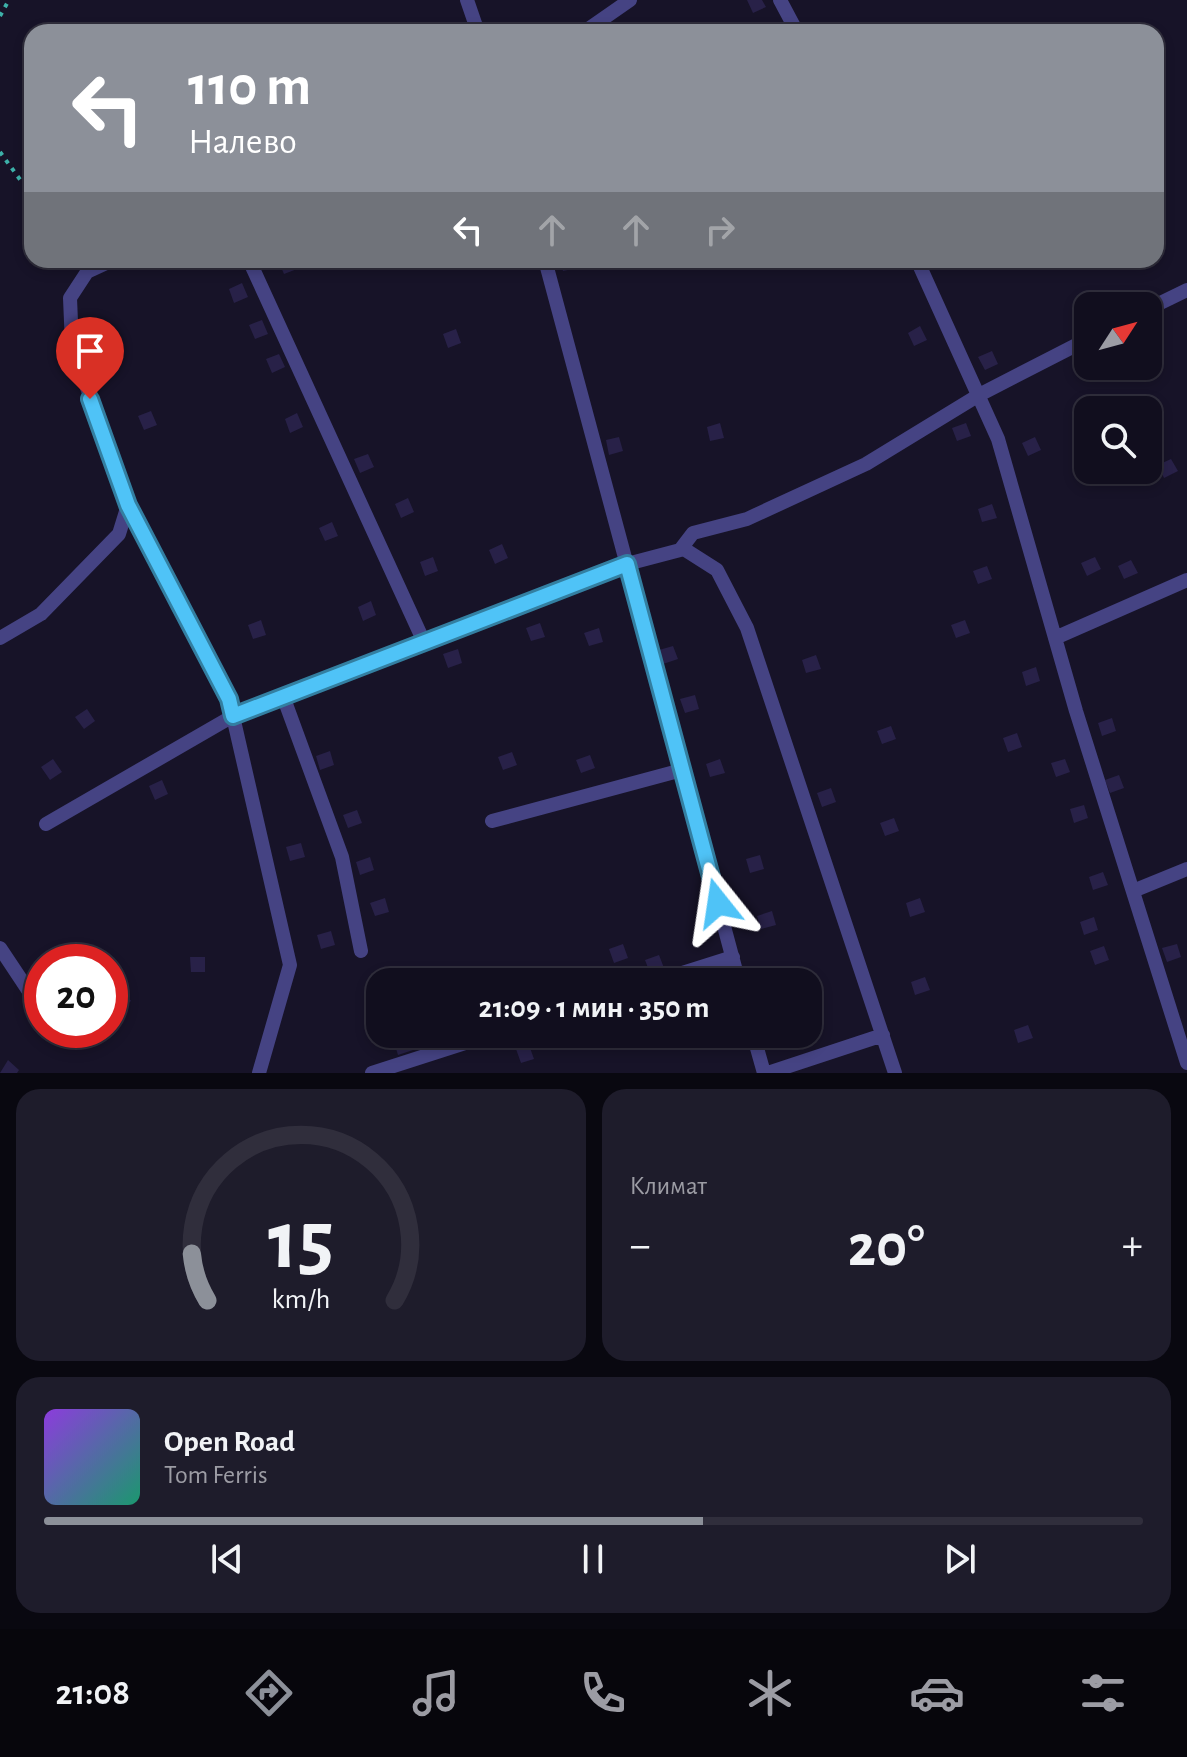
<!DOCTYPE html>
<html lang="ru">
<meta charset="utf-8">
<style>
body{margin:0;font-family:"Alegreya Sans",sans-serif;background:#1e1c2b;color:#f1f3f6;height:100vh;display:flex;flex-direction:column;font-size:30px;white-space:nowrap}
*{box-sizing:border-box;margin:0}
p{font-size:26px;color:#9c9ca4}
.icon{flex:none;width:44px;height:44px;fill:none;stroke:currentColor;stroke-width:2;stroke-linecap:round;stroke-linejoin:round}
.map{position:relative;height:1073px;overflow:hidden}
.details{display:flex;flex-direction:column;gap:16px;padding:16px;background:#090810;flex:1}
.details>*{flex:none}
.hud{position:absolute;left:24px;top:24px;width:1140px;height:244px;border-radius:24px;box-shadow:0 4px 12px #0003,0 0 0 2px #302e3c;background:#8c9099;color:#fff;overflow:hidden}
.needle{width:52px;rotate:54deg}
.tools{position:absolute;left:1074px;top:292px;display:grid;gap:16px}
.tools a{display:grid;place-items:center;width:88px;height:88px;border-radius:16px;background:#110e1e;box-shadow:0 4px 12px #0003,0 0 0 2px #302e3c;font-size:40px}
.speed{position:absolute;left:24px;top:944px;display:flex;gap:16px;font-size:40px;font-weight:700;text-align:center}
.speed>*{display:grid;place-content:center;width:104px;height:104px;border-radius:50%;background:#110e1e;box-shadow:0 4px 12px #0003,0 0 0 2px #302e3c;line-height:1}
.speed .limit{border:12px solid #d22;background:#fff;color:#111}
.pin{position:absolute;display:grid;place-items:center;width:68px;height:68px;color:#fff;margin:-82px -34px;border-radius:50% 50% 50% 0;rotate:-45deg;box-shadow:0 0 8px #0007}
.pin .icon{rotate:45deg}
.me{position:absolute;width:88px;margin:-44px;rotate:345deg;stroke-linejoin:round;filter:drop-shadow(0 0 6px #0008)}
.turn{display:flex;align-items:center;gap:28px;height:168px;padding:0 32px;font-size:36px}
.turn .icon{width:104px;height:104px;stroke-width:2.5}
.turn b{display:block;font-size:56px;line-height:68px}
.lanes{display:flex;align-items:center;height:76px;padding:0 32px;background:#0003;justify-content:center;gap:40px;direction:ltr}
.lanes .off{opacity:.35}
.big{font-size:60px;font-weight:700;line-height:1.1}
.details .card{flex:1;display:flex;flex-direction:column;justify-content:center;gap:12px;min-width:0;padding:0 28px;border-radius:24px;background:#1e1c2b}
.details .dial{align-items:center;gap:0}
.dial svg{height:208px;overflow:visible;fill:none;stroke:#302e3c;stroke-width:7;stroke-linecap:round;text-anchor:middle}
.dial text{fill:#f1f3f6;stroke:none}
.song{display:flex;align-items:center;gap:24px}
.cover{width:96px;height:96px;border-radius:12px;background:linear-gradient(135deg,hsl(270 70% 55%),hsl(160 70% 35%))}
.played{height:8px;border-radius:4px;background:linear-gradient(90deg,#8c9099 60%,#302e3c 60%)}
.keys{display:flex;justify-content:space-around;direction:ltr}
.heat{display:flex;justify-content:space-between;align-items:center;font-size:44px;direction:ltr}
.details .tiles{flex:1;display:grid;gap:16px;grid-template-columns:1fr 1fr}
.card:last-child{grid-column:span 2}
.trip{position:absolute;left:366px;top:968px;width:456px;height:80px;border-radius:24px;background:#110e1e;box-shadow:0 4px 12px #0003,0 0 0 2px #302e3c;font-weight:700;line-height:80px;text-align:center}
.tabs{display:flex;height:128px;justify-content:space-around;align-items:center;background:#07060c;color:#9c9ca4}
.tabs .icon{width:56px;height:56px}
.tabs .current{color:#8c9099}
.tabs b{font-size:36px;color:#f1f3f6}
.map>svg:first-child{display:block}
.building{fill:#282148}
.lines{fill:none;stroke-linecap:round;stroke-linejoin:round}
.path{stroke:#3db1a9;stroke-width:4;stroke-dasharray:4 6;stroke-linecap:butt}
.service{stroke:#454383;stroke-width:14}
.route-casing{stroke:#337fa1;stroke-width:20}
.route{stroke:#4fc3f7;stroke-width:14}
</style>
<div class="map">
<svg width="1187" height="1073" viewBox="0 0 1187 1073">
<rect width="100%" height="100%" fill="#171328"/>
<!-- building -->
<path class="building" d="M747 0H762L766 7 753 13Z
M278 260H294L297 269 284 274Z
M560 260H575L577 268 563 271Z
M242 283 248 297 234 303 229 289Z
M262 320 268 334 255 339 249 325Z
M920 326 927 340 914 346 908 333Z
M456 329 461 343 448 348 443 334Z
M992 351 998 364 985 370 978 357Z
M279 354 285 367 272 373 266 359Z
M1136 394 1143 406 1128 410 1123 400Z
M151 411 157 425 144 430 138 416Z
M297 413 303 427 290 433 285 419Z
M720 423 724 438 710 441 707 427Z
M966 423 971 436 957 441 952 428Z
M619 437 623 451 609 455 606 440Z
M1035 437 1041 450 1028 456 1022 443Z
M368 454 374 467 360 473 354 459Z
M1171 459 1178 471 1164 478 1158 465Z
M408 498 414 512 401 518 395 504Z
M992 504 997 518 982 522 978 509Z
M332 522 338 536 325 541 319 528Z
M502 544 508 558 495 564 489 550Z
M433 557 438 571 425 576 420 562Z
M1095 557 1101 569 1087 576 1081 563Z
M1131 560 1138 573 1124 579 1118 566Z
M987 566 992 579 978 584 973 571Z
M371 601 376 615 363 621 358 607Z
M261 620 266 635 253 639 248 625Z
M965 620 970 633 956 638 951 625Z
M540 623 545 637 531 641 526 628Z
M599 628 603 642 589 646 584 633Z
M673 646 678 659 663 664 659 650Z
M458 649 462 663 448 668 443 654Z
M816 655 821 669 806 673 802 660Z
M1036 667 1040 681 1026 686 1022 672Z
M695 695 699 709 685 713 680 699Z
M87 709 95 721 84 729 75 717Z
M1112 718 1116 731 1102 736 1098 723Z
M891 726 896 739 882 744 877 731Z
M1017 733 1022 747 1008 752 1003 738Z
M330 751 334 765 320 770 316 756Z
M512 752 517 765 503 770 498 757Z
M590 755 595 768 581 773 576 760Z
M53 759 62 772 50 780 41 767Z
M720 759 725 773 710 777 706 764Z
M1065 759 1070 772 1056 777 1051 763Z
M1119 775 1124 788 1110 793 1105 780Z
M162 780 168 794 155 800 149 786Z
M831 788 836 802 822 807 817 793Z
M1084 805 1088 818 1074 823 1070 809Z
M357 810 362 823 348 828 343 815Z
M894 818 899 831 885 836 880 823Z
M301 843 305 857 290 861 286 847Z
M760 855 764 869 750 873 746 859Z
M370 857 374 870 360 875 356 862Z
M1103 872 1108 885 1093 890 1089 877Z
M385 898 389 912 375 916 370 903Z
M920 898 925 912 910 917 906 903Z
M772 911 776 925 761 929 757 916Z
M1094 917 1098 930 1084 935 1080 922Z
M331 931 335 945 321 949 317 935Z
M623 944 628 958 614 963 609 949Z
M1177 944 1181 957 1167 962 1162 948Z
M1104 946 1109 960 1095 965 1090 951Z
M659 955 664 968 650 973 645 960Z
M190 957H205V972H191Z
M925 977 930 990 915 995 911 982Z
M122 989 131 1001 119 1009 110 997Z
M1028 1025 1033 1038 1018 1043 1014 1030Z
M577 1034H592L595 1041 581 1045Z
M408 1037 413 1050 398 1055 394 1042Z
M529 1045 534 1059 521 1063 516 1049Z
M8 1060 19 1070 17 1073H0Z"/>
<g class="lines">
<!-- path -->
<path class="path" d="M0 16 9 0
M0 152 32 196"/>
<!-- service -->
<path class="service" d="M467 0 478 32
M780 0 797 32
M584 32 630 0
M249 260 424 642
M545 260 739 982
M917 260 998 439 1076 711 1187 1063
M1148 309 1187 290
M128 505 229 699 290 965 259 1073
M680 550 693 533 747 519 866 464 979 395 1088 339
M0 638 41 614 119 534 128 505 72 345 70 298 87 272 113 260
M1055 638 1187 580
M283 696 342 857 361 951
M492 821 682 770
M46 824 233 716 627 564 684 549 717 570 747 628 895 1073
M1133 891 1187 869
M0 948 42 1011
M654 982 733 957
M55 1030 58 1034
M753 1034 764 1073
M372 1073 493 1034
M768 1073 883 1035"/>
</g>
<g class="lines">
<!-- route casing -->
<g class="route-casing">
<path id="route" d="M90 399 128 505 229 699 233 716 627 564 718 903"/>
</g>
<!-- route -->
<use href="#route" class="route"/>
</g>
</svg>
<div class="tools">
<a><svg class="needle" viewBox="-14 -14 28 28"><path d="M0-13l5 13h-10z" fill="#e53935"/><path d="M0 13l5-13h-10z" fill="#9c9ca4"/></svg></a>
<a><svg class="icon" aria-label="search" viewBox="0 0 24 24"><circle cx="10" cy="10" r="6"/><path d="M15 15l6 6"/></svg></a>
</div>
<div class="speed"><div class="limit">20</div></div>
<div class="pin" style="left:90px;top:399px;background:#d93025"><svg class="icon" aria-label="arrive" viewBox="0 0 24 24"><path d="M6 21V4h12l-3 4 3 4H6"/></svg></div>
<svg class="me" style="left:718px;top:903px" viewBox="-20 -20 40 40"><path d="M0-17L14 15 0 8-14 15z" fill="#4fc3f7" stroke="#fff" stroke-width="4"/></svg>
<div class="trip">21:09 · 1 мин · 350 m</div>
<div class="hud">
<div class="turn"><svg class="icon" aria-label="left" viewBox="0 0 24 24"><path d="M17 20v-9H6M10 6l-5 5 5 5"/></svg><div><b>110 m</b>Налево</div></div>
<div class="lanes"><svg class="icon" aria-label="left" viewBox="0 0 24 24"><path d="M17 20v-9H6M10 6l-5 5 5 5"/></svg><svg class="icon off" aria-label="ahead" viewBox="0 0 24 24"><path d="M12 20V5M6 11l6-6 6 6"/></svg><svg class="icon off" aria-label="ahead" viewBox="0 0 24 24"><path d="M12 20V5M6 11l6-6 6 6"/></svg><svg class="icon off" aria-label="right" viewBox="0 0 24 24"><path d="M7 20v-9h11M14 6l5 5-5 5"/></svg></div>
</div>
</div>
<section class="details">
<div class="tiles">
<div class="card dial"><svg viewBox="0 0 100 80">
<path d="M14 69A42 42 0 1 1 86 69"/>
<path d="M14 69A42 42 0 0 1 8 51" stroke="#8c9099"/>
<text x="50" y="56" font-size="32" font-weight="700">15</text>
<text x="50" y="72" font-size="11">km/h</text>
</svg></div>
<div class="card"><p>Климат</p>
<div class="heat"><a>−</a><b class="big">20°</b><a>+</a></div>
</div>
<div class="card">
<div class="song"><i class="cover"></i><div><b>Open Road</b><p>Tom Ferris</p></div></div>
<div class="played"></div>
<div class="keys"><svg class="icon" aria-label="previous" viewBox="0 0 24 24"><path d="M18 5L8 12l10 7zM5 5v14"/></svg><svg class="icon" aria-label="pause" viewBox="0 0 24 24"><path d="M8 5v14M16 5v14"/></svg><svg class="icon" aria-label="next" viewBox="0 0 24 24"><path d="M6 5l10 7-10 7zM19 5v14"/></svg></div>
</div>
</div>
</section>
<nav class="tabs">
<b>21:08</b>
<svg class="icon current" aria-label="directions" viewBox="0 0 24 24"><path d="M12 3l9 9-9 9-9-9zM9 14v-3h6M13 9l2 2-2 2"/></svg>
<svg class="icon" aria-label="music" viewBox="0 0 24 24"><path d="M9 18V5l10-2v13"/><circle cx="6" cy="18" r="3"/><circle cx="16" cy="16" r="3"/></svg>
<svg class="icon" aria-label="phone" viewBox="0 0 24 24"><path d="M5 4h4l2 5-3 2q2 4 5 5l2-3 5 2v4C11 20 4 13 5 4z"/></svg>
<svg class="icon" aria-label="climate" viewBox="0 0 24 24"><path d="M12 3v18M4 7l16 10M4 17L20 7"/></svg>
<svg class="icon" aria-label="car" viewBox="0 0 24 24"><path d="M5 17H2v-5l4-1 3-4h7l3 4 3 1v5h-3M9 17h6M6 11h13"/><circle cx="7" cy="17" r="2"/><circle cx="17" cy="17" r="2"/></svg>
<svg class="icon" aria-label="filters" viewBox="0 0 24 24"><path d="M4 7h16M4 17h16"/><circle cx="9" cy="7" r="2"/><circle cx="15" cy="17" r="2"/></svg>
</nav>
